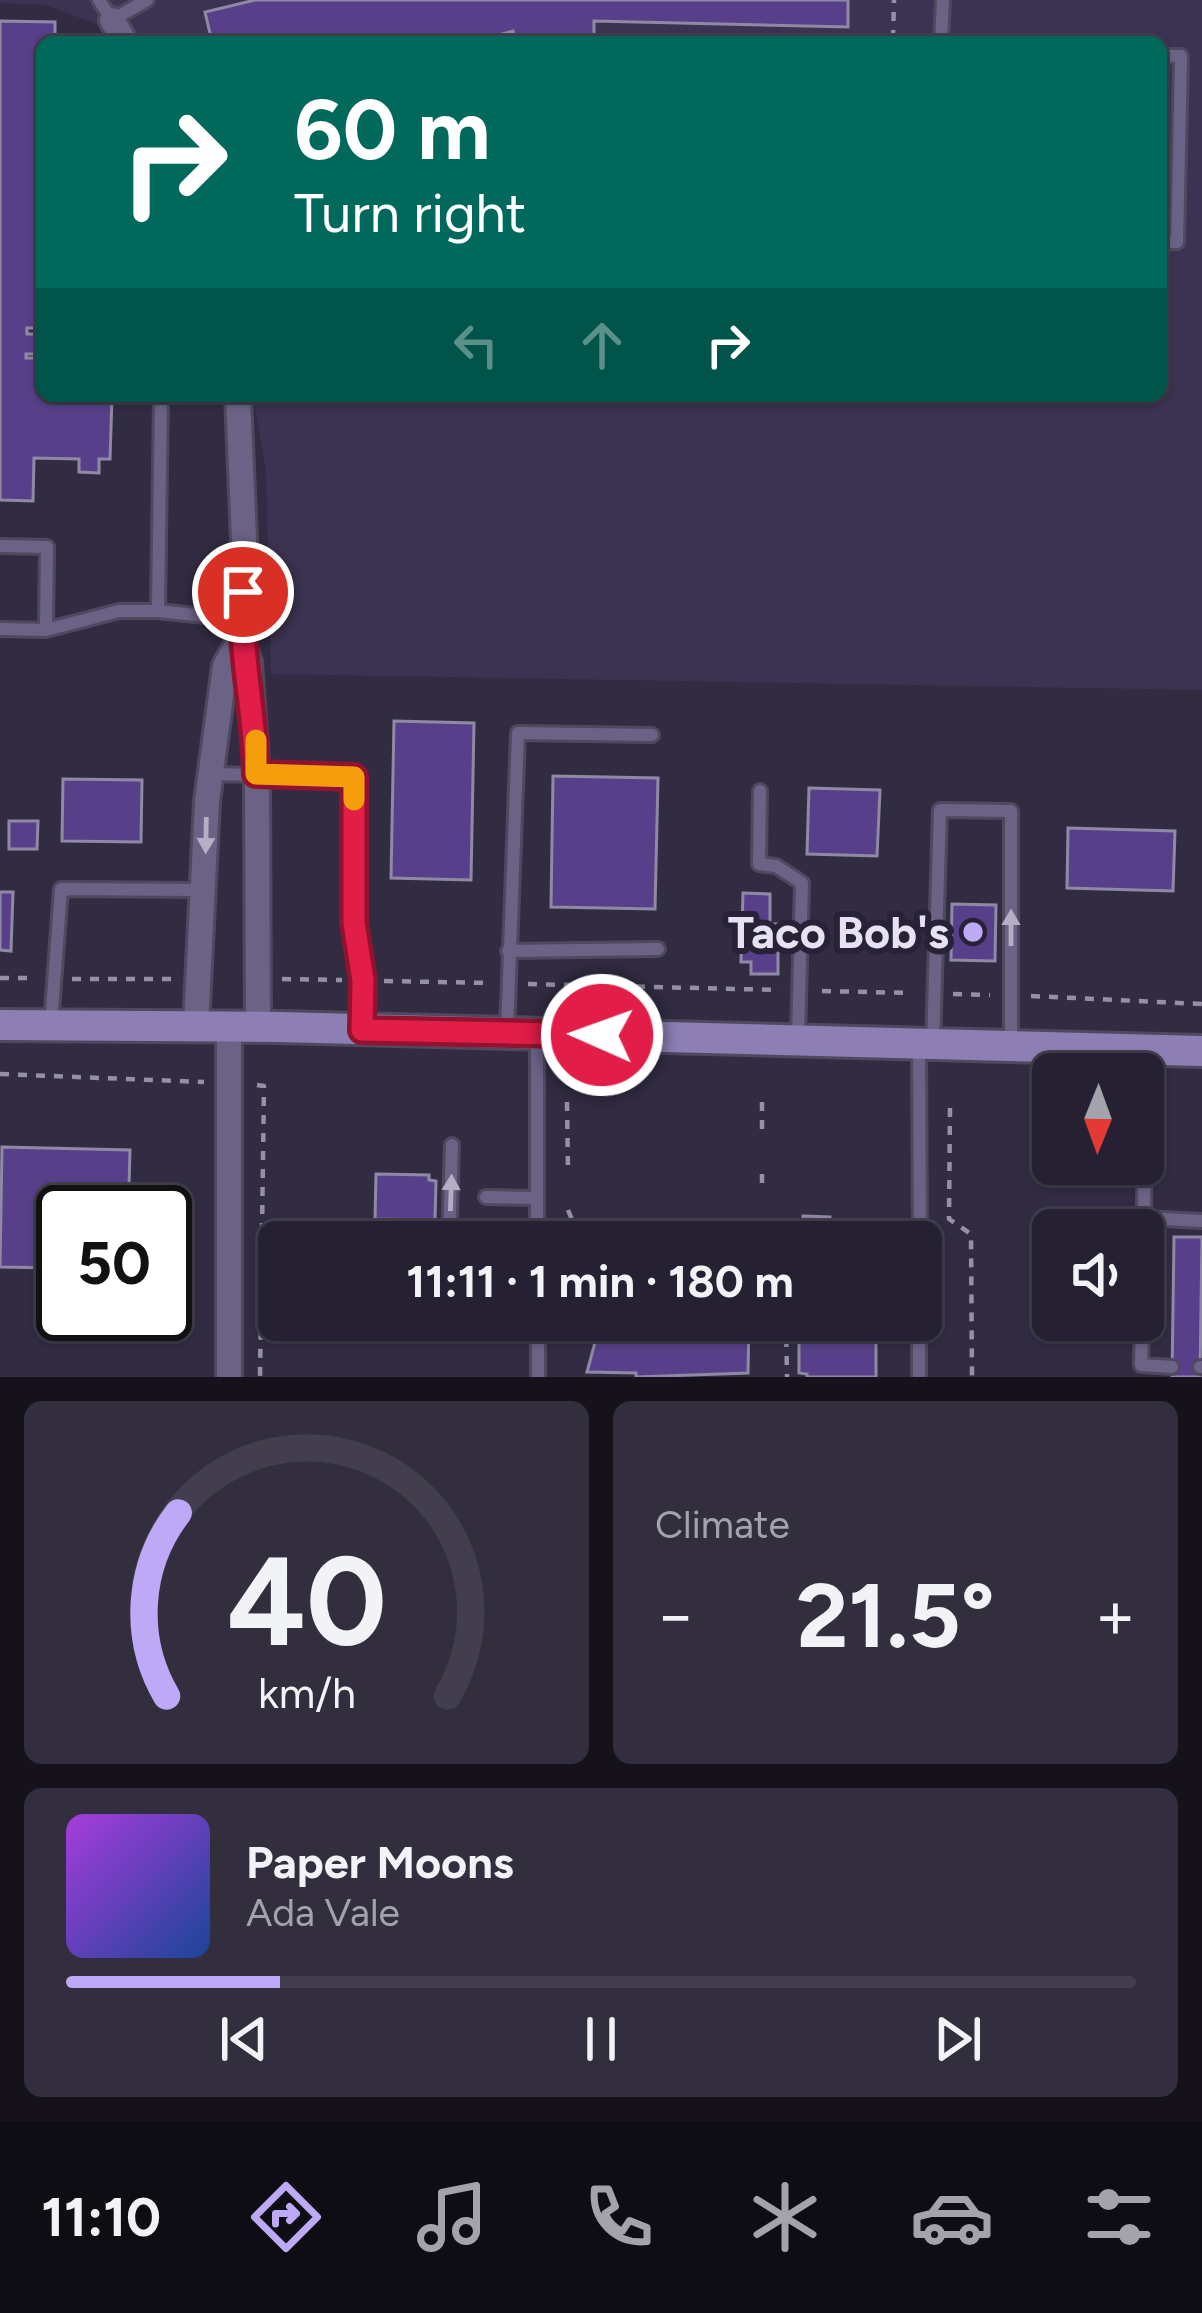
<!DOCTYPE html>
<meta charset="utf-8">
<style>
body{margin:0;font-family:Figtree,sans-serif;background:#322e3e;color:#f1f3f6;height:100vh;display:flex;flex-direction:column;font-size:45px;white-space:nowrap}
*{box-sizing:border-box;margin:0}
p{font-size:39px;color:#a4a3ac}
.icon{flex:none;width:66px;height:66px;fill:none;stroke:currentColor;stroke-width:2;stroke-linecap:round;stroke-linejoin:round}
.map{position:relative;height:1377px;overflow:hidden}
.sheet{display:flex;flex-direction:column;gap:24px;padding:24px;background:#15121c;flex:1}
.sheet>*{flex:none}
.top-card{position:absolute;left:36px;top:36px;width:1131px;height:366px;border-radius:18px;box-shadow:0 3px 9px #0004,0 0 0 3px #423e4d;background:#00695c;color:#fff;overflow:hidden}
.needle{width:78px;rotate:181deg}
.fabs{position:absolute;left:1032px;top:1053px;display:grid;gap:24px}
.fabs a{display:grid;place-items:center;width:132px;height:132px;border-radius:18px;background:#262132;box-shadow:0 3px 9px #0004,0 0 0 3px #423e4d;font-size:60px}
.speed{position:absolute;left:36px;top:1185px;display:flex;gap:24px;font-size:60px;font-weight:700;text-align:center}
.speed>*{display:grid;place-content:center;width:156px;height:156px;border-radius:50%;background:#262132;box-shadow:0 3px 9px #0004,0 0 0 3px #423e4d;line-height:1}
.speed .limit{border:6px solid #111;border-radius:18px;background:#fff;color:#111}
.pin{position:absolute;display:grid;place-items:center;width:102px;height:102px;color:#fff;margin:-51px;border:6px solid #fff;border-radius:50%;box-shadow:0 3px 12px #0007}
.me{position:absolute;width:132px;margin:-66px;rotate:272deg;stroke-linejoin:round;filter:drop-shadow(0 0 9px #0008)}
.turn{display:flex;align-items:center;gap:42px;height:252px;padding:0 60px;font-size:54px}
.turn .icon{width:156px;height:156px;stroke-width:2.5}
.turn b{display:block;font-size:84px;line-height:102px}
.lanes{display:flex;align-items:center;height:114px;padding:0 60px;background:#0003;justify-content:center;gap:60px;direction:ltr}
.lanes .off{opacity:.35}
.big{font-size:90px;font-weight:700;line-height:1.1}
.sheet .tile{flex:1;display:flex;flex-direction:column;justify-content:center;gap:18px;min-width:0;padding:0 42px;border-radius:18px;background:#322e3e}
.sheet .dial{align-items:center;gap:0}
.dial svg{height:312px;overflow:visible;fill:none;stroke:#423e4d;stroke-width:7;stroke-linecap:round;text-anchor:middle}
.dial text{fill:#f1f3f6;stroke:none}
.song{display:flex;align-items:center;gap:36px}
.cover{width:144px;height:144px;border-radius:18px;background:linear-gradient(135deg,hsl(280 70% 55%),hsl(220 70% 35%))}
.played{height:12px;border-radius:6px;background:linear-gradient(90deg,#bda9f5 20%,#423e4d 20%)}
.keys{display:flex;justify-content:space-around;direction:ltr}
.heat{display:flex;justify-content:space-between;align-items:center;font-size:66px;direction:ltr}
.sheet .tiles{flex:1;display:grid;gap:24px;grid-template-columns:1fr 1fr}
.tile:last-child{grid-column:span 2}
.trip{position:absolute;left:258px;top:1221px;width:684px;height:120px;border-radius:18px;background:#262132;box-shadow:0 3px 9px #0004,0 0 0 3px #423e4d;font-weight:700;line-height:120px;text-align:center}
.tabs{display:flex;height:192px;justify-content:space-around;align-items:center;background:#0f0d14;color:#a4a3ac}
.tabs .icon{width:84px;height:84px}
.tabs .active{color:#bda9f5}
.tabs b{font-size:54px;color:#f1f3f6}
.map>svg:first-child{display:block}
.built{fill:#3b3351}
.building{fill:#574089;stroke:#8f89a5;stroke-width:3}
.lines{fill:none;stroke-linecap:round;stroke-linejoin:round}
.service-casing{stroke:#4f495f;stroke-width:18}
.minor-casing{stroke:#4f495f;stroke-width:30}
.secondary-casing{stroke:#4f495f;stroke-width:36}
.path{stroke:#9590a3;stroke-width:4.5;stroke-dasharray:9 9;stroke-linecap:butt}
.service{stroke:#6b6385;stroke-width:12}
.minor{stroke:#6b6385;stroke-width:24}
.secondary{stroke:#8d7fb4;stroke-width:30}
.oneway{fill:#b5afc6}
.route-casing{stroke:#92132f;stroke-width:30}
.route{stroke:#e11d48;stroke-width:21}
.slow{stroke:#f59e0b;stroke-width:21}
.poi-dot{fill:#bda9f5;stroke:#282239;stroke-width:4.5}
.labels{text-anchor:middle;stroke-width:12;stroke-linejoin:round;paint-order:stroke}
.poi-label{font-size:45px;font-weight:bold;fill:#e6e2f2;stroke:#282239;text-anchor:end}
</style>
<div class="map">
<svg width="1202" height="1377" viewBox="0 0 1202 1377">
<rect width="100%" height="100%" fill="#322c43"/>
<!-- built -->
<path class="built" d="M0 0H1202V690L271 674 266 470 253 396H1161V42H144L46 5 0 3Z"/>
<!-- building -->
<path class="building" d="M255 0H848V27L594 21V42H516L513 31 474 42H212L205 12Z
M0 21 55 22V42H42V328H27V334H42V354H26V358H42V396H112L110 459H99V473L79 472V459L34 458 33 501 0 500Z
M394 721 474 723 471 880 391 878Z
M553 776 658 778 655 909 551 907Z
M63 779 142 780 141 842 62 841Z
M809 788 880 790 877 856 807 854Z
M9 821H38L37 849H9Z
M1068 828 1175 831 1173 891 1067 888Z
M0 892H13L11 951 0 950Z
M743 893 770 894V924H778V974H751V962H741Z
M952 904 996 905 995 961 951 960Z
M2 1147 130 1150 129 1187H144L143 1212H63V1278H52L53 1268 0 1267Z
M376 1174 429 1175V1180L436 1181 435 1220 375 1219Z
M803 1216 830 1217 831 1225 860 1226V1242H802Z
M624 1232 744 1233 745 1242H621Z
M1174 1237H1202L1200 1377H1172Z
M601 1320H749L748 1373 636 1377V1373L587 1372Z
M799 1320H876V1377H807V1374L799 1373Z"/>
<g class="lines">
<!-- service casing -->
<g class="service-casing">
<path id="service" d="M99 0 112 20 147 0
M941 42 943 0
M1161 56H1181L1177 242H1161
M161 396 158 611 241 620
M0 546 47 547 46 630
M0 629 46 630 119 611H158
M210 774 354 777V923L363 980 362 1029
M760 791 759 864 776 866 802 883 798 1038
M508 951 658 949
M51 1024 61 889 205 890
M507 1032 518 733 652 735
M537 1033V1242
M933 1043 940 810 1011 811V1044
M919 1044 920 1242
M1145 1049 1144 1218 1202 1221
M486 1197 537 1198
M366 1242H449L452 1145
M1143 1276 1144 1218
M538 1320V1377
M1142 1320 1141 1365 1172 1367
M1200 1367H1202
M919 1377V1320"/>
</g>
<!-- minor casing -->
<g class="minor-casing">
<path id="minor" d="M112 20 125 42
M238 396 245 564 240 639 249 662 257 774 258 1027
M196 1026 207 801 225 666 240 639
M229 1026V1377"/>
</g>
<!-- secondary casing -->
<g class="secondary-casing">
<path id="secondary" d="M0 1025 279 1027 1202 1051"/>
</g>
<!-- path -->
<path class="path" d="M893 39 894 0
M0 978H36
M72 979H174
M282 979 342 980
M384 981 492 983
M528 984 780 990
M822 991 912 993
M953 994 990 995
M1031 996 1202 1004
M0 1074 204 1082
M257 1085 264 1086 260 1377
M567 1102 568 1171
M762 1102V1137
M950 1108 949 1219 971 1234 972 1377
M762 1174V1188
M568 1210 578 1234
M786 1320 787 1377"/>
<!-- service -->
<use href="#service" class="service"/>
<!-- minor -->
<use href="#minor" class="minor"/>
<!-- secondary -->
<use href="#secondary" class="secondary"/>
</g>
<!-- one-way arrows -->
<defs><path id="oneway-solid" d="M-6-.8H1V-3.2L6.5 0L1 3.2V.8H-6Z" transform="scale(3)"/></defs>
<g class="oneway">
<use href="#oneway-solid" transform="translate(206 835) rotate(91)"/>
<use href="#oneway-solid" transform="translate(1011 928) rotate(-90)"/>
<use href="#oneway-solid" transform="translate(451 1193) rotate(-88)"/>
</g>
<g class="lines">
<!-- route casing -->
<g class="route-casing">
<path id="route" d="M243 592C239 652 255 712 256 774L354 777V923L363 980 362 1030 602 1035"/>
</g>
<!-- route -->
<use href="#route" class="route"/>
<!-- slow -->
<path class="slow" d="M256 740V774L354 777V800"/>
</g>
<!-- markers -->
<circle class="poi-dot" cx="973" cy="932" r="12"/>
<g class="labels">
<!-- poi labels -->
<g class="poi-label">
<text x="949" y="948">Taco Bob's</text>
</g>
</g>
</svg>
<div class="fabs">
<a><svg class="needle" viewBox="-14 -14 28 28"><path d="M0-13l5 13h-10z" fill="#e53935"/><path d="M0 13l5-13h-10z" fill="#a4a3ac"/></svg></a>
<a><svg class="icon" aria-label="sound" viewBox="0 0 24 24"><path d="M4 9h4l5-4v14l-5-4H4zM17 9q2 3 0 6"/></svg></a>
</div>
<div class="speed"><div class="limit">50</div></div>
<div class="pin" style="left:243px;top:592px;background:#d93025"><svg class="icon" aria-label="arrive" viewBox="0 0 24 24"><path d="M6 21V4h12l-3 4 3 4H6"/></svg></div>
<svg class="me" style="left:602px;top:1035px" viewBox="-20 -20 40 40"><circle r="17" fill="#e11d48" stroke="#fff" stroke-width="3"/><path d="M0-11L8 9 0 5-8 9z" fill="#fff"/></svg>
<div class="trip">11:11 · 1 min · 180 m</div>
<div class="top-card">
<div class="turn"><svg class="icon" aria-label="right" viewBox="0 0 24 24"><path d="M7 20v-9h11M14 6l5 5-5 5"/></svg><div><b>60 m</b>Turn right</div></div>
<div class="lanes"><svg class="icon off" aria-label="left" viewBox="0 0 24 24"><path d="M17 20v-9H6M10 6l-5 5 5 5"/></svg><svg class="icon off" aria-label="ahead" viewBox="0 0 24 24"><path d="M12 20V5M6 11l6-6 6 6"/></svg><svg class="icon" aria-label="right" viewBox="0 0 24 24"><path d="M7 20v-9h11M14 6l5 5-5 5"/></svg></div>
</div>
</div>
<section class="sheet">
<div class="tiles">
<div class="tile dial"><svg viewBox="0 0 100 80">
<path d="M14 69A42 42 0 1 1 86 69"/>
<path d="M14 69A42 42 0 0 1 17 22" stroke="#bda9f5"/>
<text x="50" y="56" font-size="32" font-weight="700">40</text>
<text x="50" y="72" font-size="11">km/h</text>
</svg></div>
<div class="tile"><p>Climate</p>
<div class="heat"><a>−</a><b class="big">21.5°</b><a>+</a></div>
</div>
<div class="tile">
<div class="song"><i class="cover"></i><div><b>Paper Moons</b><p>Ada Vale</p></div></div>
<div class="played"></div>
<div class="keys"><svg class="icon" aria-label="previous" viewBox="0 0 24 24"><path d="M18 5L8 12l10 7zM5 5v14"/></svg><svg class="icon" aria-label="pause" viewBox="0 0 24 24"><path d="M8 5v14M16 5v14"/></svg><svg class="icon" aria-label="next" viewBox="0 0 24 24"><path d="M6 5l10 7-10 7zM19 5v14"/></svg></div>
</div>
</div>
</section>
<nav class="tabs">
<b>11:10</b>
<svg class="icon active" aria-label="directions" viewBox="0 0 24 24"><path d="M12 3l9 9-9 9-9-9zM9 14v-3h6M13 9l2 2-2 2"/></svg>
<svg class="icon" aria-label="music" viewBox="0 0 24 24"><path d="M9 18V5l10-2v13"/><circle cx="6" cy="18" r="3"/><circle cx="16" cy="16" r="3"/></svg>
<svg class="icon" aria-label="phone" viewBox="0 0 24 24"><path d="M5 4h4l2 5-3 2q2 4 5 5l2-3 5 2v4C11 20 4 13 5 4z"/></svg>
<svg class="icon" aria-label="climate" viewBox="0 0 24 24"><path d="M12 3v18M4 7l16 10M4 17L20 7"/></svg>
<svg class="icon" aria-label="car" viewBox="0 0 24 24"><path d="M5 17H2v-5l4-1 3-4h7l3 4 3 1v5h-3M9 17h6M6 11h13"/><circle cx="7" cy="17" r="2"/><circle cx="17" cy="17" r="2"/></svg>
<svg class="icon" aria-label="filters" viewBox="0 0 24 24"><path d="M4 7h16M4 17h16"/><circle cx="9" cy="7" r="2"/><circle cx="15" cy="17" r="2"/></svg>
</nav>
